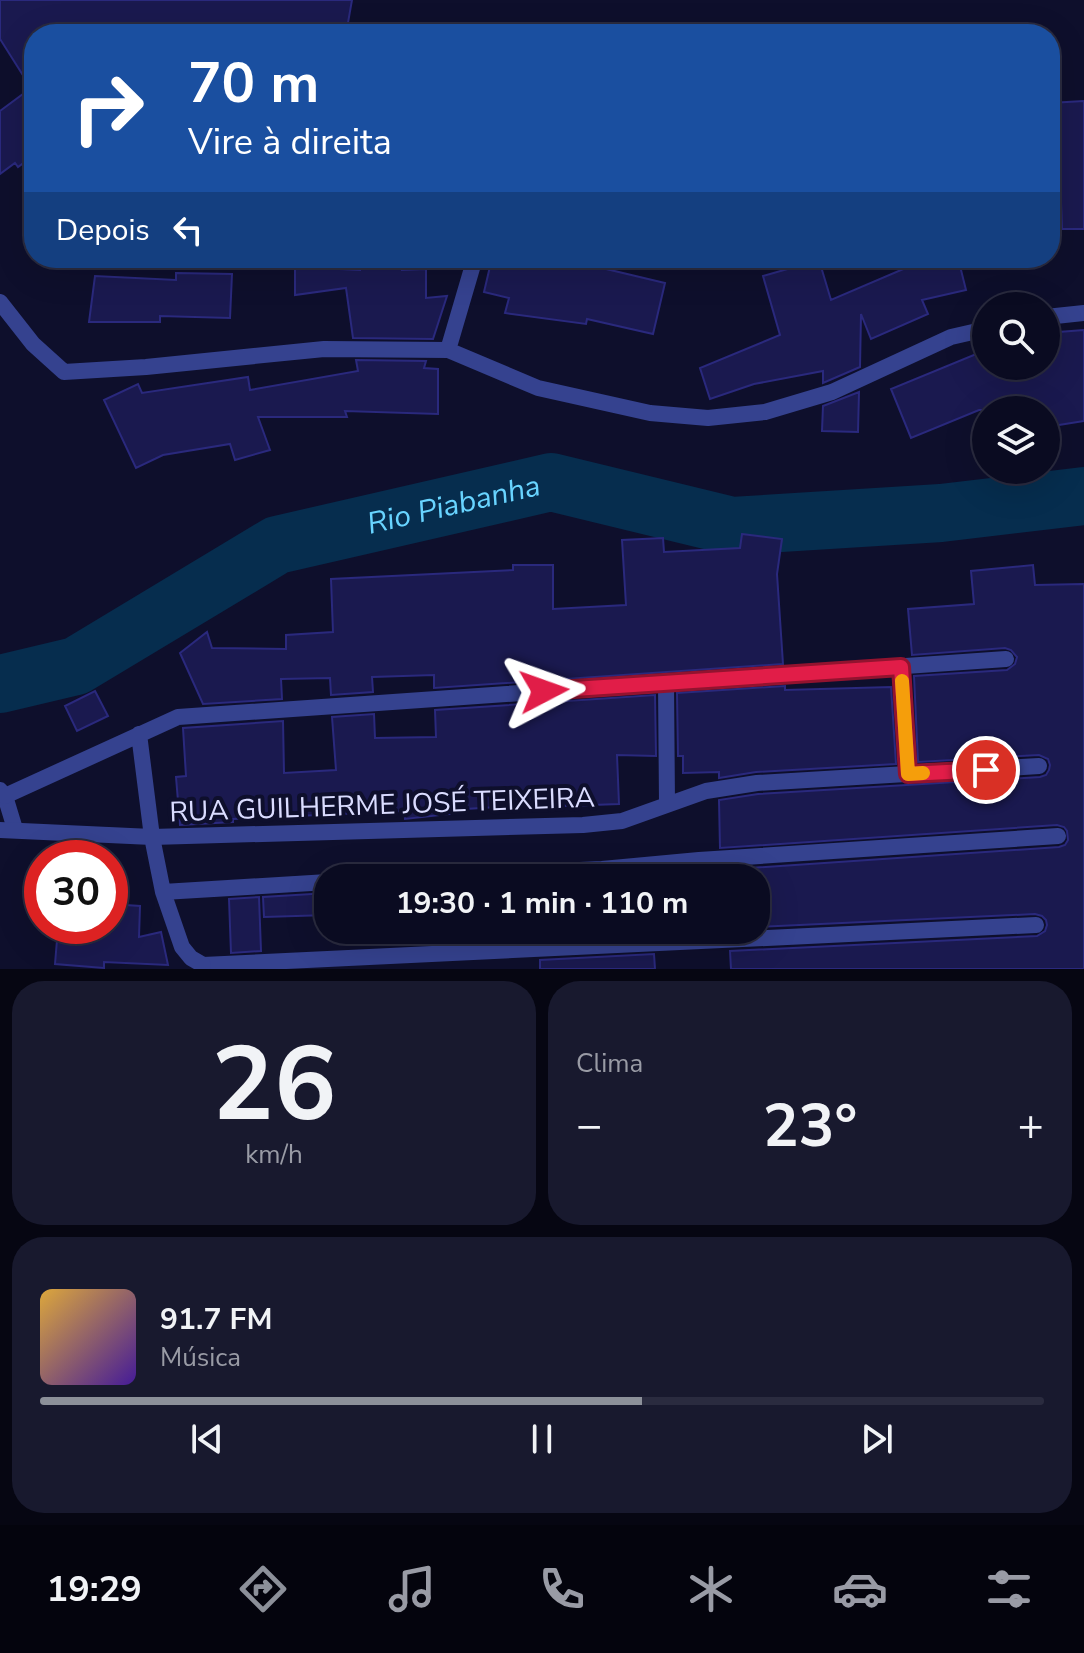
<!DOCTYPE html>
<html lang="pt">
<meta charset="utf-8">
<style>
body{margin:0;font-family:"Nunito Sans",sans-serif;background:#18192e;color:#f1f3f6;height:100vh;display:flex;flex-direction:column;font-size:30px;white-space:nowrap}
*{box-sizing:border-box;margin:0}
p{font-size:26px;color:#999ba5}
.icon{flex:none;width:44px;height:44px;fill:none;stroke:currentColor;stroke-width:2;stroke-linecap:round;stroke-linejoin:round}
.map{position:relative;height:969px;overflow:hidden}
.sheet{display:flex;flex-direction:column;gap:12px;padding:12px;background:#060612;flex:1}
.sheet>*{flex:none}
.hud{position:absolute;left:24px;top:24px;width:1036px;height:244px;border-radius:32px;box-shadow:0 8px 32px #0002,0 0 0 2px #2a2b3f;background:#1a4fa0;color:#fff;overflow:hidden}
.fabs{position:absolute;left:972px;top:292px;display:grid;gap:16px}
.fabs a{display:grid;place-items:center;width:88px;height:88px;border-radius:50%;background:#0a0b21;box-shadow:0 8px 32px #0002,0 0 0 2px #2a2b3f;font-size:40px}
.speed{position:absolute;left:24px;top:840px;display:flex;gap:16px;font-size:40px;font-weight:700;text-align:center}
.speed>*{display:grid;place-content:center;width:104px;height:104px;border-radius:50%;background:#0a0b21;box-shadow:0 8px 32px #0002,0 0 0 2px #2a2b3f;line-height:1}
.speed .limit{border:12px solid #d22;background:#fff;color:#111}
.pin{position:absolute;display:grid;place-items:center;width:68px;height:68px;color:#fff;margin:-34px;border:4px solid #fff;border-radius:50%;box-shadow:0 2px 8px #0007}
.me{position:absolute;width:88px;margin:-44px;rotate:86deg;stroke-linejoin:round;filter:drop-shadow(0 0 6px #0008)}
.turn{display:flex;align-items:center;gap:28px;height:168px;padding:0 32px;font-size:36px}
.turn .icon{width:104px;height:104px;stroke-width:2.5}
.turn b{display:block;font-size:56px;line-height:68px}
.then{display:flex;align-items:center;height:76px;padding:0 32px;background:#0003;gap:16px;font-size:30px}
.big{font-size:60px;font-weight:700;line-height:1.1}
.sheet .card{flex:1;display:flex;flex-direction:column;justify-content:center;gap:12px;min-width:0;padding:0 28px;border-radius:32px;background:#18192e}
.sheet .dial{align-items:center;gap:0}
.dial b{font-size:104px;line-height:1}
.song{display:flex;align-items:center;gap:24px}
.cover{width:96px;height:96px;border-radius:12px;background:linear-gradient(135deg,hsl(40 70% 55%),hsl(260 70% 35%))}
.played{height:8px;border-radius:4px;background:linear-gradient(90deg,#8c9099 60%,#2a2b3f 60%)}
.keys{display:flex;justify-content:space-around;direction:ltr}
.heat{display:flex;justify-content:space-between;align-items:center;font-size:44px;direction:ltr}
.sheet .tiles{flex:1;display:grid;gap:12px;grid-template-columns:1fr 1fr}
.card:last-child{grid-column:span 2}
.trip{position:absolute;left:314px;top:864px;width:456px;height:80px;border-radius:32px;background:#0a0b21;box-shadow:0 8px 32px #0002,0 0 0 2px #2a2b3f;font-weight:700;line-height:80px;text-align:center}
.menu{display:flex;height:128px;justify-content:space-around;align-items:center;background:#04040d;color:#999ba5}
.menu .icon{width:56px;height:56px}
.menu .current{color:#8c9099}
.menu b{font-size:36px;color:#f1f3f6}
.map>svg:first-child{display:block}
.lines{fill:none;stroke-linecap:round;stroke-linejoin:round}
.river{stroke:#062d4e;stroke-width:58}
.building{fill:#1a194f;stroke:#2a297d;stroke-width:2}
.service{stroke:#35428f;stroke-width:16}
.minor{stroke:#35428f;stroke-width:16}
.route-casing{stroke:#92132f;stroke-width:20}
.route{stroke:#e11d48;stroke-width:14}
.slow{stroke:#f59e0b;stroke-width:14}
.labels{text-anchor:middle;stroke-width:8;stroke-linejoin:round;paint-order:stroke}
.street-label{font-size:28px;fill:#dadcff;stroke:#0e0f2c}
.water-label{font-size:30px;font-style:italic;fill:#68d4ff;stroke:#0e0f2c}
</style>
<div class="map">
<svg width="1084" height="969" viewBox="0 0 1084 969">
<rect width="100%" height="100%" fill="#0e0f2c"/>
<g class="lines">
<!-- river -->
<path class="river" id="s1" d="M0 684 76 666 277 545 551 482 732 526 941 513 1084 496"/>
</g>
<!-- building -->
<path class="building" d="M0 0H352L346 34H315L316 26 257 31V28L197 30 198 34H185L155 27V34H34V155L18 167 15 163 0 174V111L31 88 0 39Z
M1084 101V229H1062L1059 148H1050V103Z
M360 258H401L402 270 426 269V298L447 296 433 339 353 338 346 288 295 295V267L360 270Z
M492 258H570L603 266 602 268 665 283 653 334 587 319 586 324 505 313 509 298 484 292Z
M952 258H958L966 290 922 300 928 314 871 339 861 314 860 367 823 383V371L754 384 710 399 700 368 780 335 763 276 819 260 831 300 908 267Z
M176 273 232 274 230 318 160 316V322H89L95 276 176 280Z
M1084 330V421L1046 427V410H979L911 438 891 389 986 350V366H1046V333Z
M356 360 426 361 424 368 438 369V414L345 411 347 417H258L270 450 235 460 230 444 163 455 136 468 104 400 138 384 142 393 248 377 250 390 358 371Z
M859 392 858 432 822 431 823 406Z
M742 534 782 539 777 574 783 664 434 688V675L372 677 373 692 331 695 330 678 281 679 282 699 203 704 180 653 207 632 212 648 286 649V635L333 632 331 579 513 570V565H553V609L626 605 622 540 663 538 664 552 740 548Z
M1033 565 1035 585 1084 584V969H731L730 951 1037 936 1045 931 1047 925 1046 920 1042 916 1035 914 756 927V878H720V870L1059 847 1065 845 1068 840 1067 831 1064 827 1057 825 720 848 719 800 758 794 1040 777 1046 775 1049 770 1050 765 1048 759 1039 755 918 762 914 676 1007 670 1015 664 1017 657 1011 650 1005 648 912 655 908 609 974 604 971 571Z
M785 686V690L891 687 896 764 756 772 719 778V772L683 773V756H678L677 693Z
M95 691 108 716 77 731 65 706Z
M655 695 656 756 617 755 619 804 564 806 563 803 449 810 450 814 405 819 404 811 233 819V822L180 825 176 777 186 776 183 728 283 721 284 773 336 770 332 717 374 714 375 738 436 737 435 710Z
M328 893V915L264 917 263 897Z
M259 897 261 951 231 953 229 899Z
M110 904 140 906 139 937 161 932 168 965 104 962V968L55 964 58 928 109 932Z
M540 930H652V932L540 938Z
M654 954 655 969H540V960Z"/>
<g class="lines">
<!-- service -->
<path class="service" d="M0 790 5 796 15 829
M203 965 1036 925"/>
<!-- minor -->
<path class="minor" d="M0 302 33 344 64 372 146 367 324 349 448 350 538 388 650 413 708 418 765 412 832 392 951 337 986 329
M1046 317 1084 313
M448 350 475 258
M901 667 908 774
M666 683 667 804
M139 734 152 837 163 892 182 947 191 958 203 965
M5 796 178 717 1006 659
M0 830 152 837 583 825 622 821 706 791 757 783 1039 766
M409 878 602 869 699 860 1058 836
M163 892 328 882"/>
</g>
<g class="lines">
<!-- route casing -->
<g class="route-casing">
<path id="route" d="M544 691 901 667 908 774 986 770"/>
</g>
<!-- route -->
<use href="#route" class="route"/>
<!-- slow -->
<path class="slow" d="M902 681 908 774 923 773"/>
</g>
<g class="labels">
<!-- street labels -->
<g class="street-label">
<text transform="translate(382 804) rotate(-2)" y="10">RUA GUILHERME JOSÉ TEIXEIRA</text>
</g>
<!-- water labels -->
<g class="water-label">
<text dy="10" stroke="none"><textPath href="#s1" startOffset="494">Rio Piabanha</textPath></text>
</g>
</g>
</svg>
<div class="fabs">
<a><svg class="icon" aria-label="search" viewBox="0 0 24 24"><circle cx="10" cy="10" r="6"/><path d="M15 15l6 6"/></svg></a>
<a><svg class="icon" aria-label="layers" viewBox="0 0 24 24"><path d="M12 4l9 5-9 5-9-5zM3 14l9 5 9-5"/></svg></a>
</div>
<div class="speed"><div class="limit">30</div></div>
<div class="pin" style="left:986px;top:770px;background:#d93025"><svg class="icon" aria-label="arrive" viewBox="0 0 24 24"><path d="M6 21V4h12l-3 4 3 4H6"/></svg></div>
<svg class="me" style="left:544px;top:691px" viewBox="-20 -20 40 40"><path d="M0-17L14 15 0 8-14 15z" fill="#e11d48" stroke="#fff" stroke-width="4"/></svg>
<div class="trip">19:30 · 1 min · 110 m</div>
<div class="hud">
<div class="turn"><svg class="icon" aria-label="right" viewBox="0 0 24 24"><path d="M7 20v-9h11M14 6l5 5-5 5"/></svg><div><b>70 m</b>Vire à direita</div></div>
<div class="then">Depois<svg class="icon" aria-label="left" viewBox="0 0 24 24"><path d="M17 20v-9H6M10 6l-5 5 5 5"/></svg></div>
</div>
</div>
<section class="sheet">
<div class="tiles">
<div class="card dial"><b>26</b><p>km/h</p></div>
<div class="card"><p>Clima</p>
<div class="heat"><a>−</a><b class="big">23°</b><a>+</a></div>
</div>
<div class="card">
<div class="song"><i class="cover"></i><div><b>91.7 FM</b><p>Música</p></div></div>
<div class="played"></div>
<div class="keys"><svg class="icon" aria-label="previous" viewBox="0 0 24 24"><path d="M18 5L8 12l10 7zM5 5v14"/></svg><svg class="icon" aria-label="pause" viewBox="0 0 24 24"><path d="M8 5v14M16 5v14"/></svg><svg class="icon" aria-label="next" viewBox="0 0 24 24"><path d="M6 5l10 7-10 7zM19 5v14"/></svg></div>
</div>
</div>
</section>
<nav class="menu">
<b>19:29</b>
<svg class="icon current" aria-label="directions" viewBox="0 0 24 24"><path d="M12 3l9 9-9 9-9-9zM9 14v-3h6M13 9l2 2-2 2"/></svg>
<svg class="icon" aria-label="music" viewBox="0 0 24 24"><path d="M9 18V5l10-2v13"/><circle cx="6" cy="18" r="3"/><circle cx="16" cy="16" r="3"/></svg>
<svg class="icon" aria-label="phone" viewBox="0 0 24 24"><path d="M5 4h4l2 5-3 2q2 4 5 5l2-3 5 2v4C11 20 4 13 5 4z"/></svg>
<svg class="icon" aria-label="climate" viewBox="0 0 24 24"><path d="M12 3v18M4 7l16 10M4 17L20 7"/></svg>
<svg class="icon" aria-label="car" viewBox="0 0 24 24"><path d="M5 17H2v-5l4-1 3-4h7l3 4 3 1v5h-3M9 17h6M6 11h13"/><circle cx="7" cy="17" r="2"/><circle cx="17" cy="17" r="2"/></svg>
<svg class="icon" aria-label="filters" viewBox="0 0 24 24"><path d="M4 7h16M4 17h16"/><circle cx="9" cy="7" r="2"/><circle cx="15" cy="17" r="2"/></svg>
</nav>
